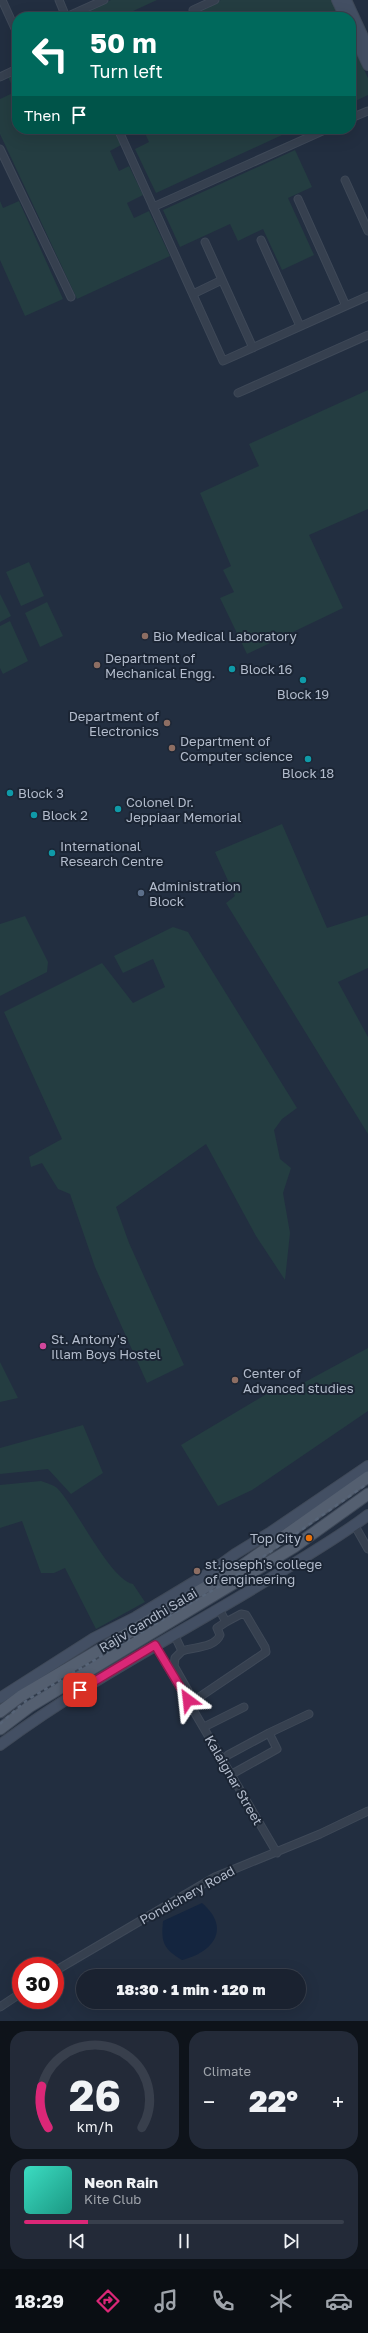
<!DOCTYPE html>
<meta charset="utf-8">
<style>
body{margin:0;font-family:"Golos Text",sans-serif;background:#232a38;color:#f1f3f6;height:100vh;display:flex;flex-direction:column;font-size:15px;white-space:nowrap}
*{box-sizing:border-box;margin:0}
p{font-size:13px;color:#9fa4ab}
.icon{flex:none;width:22px;height:22px;fill:none;stroke:currentColor;stroke-width:2;stroke-linecap:round;stroke-linejoin:round}
.map{position:relative;height:2021px;overflow:hidden}
.side{display:flex;flex-direction:column;gap:10px;padding:10px;background:#0e131a;flex:1}
.side>*{flex:none}
.hud{position:absolute;left:12px;top:12px;width:344px;height:122px;border-radius:16px;box-shadow:0 4px 16px #0002,0 0 0 1px #383f4c;background:#00695c;color:#fff;overflow:hidden}
.speed{position:absolute;left:12px;top:1957px;display:flex;gap:8px;font-size:20px;font-weight:700;text-align:center}
.speed>*{display:grid;place-content:center;width:52px;height:52px;border-radius:50%;background:#1a2230;box-shadow:0 4px 16px #0002,0 0 0 1px #383f4c;line-height:1}
.speed .limit{border:6px solid #d22;background:#fff;color:#111}
.pin{position:absolute;display:grid;place-items:center;width:34px;height:34px;color:#fff;margin:-17px;border-radius:8px;box-shadow:0 2px 6px #0006}
.me{position:absolute;width:44px;margin:-22px;rotate:330deg;stroke-linejoin:round;filter:drop-shadow(0 0 3px #0008)}
.turn{display:flex;align-items:center;gap:14px;height:84px;padding:0 12px;font-size:18px}
.turn .icon{width:52px;height:52px;stroke-width:2.5}
.turn b{display:block;font-size:28px;line-height:34px}
.then{display:flex;align-items:center;height:38px;padding:0 12px;background:#0003;gap:8px;font-size:15px}
.big{font-size:30px;font-weight:800;line-height:1.1}
.side .card{flex:1;display:flex;flex-direction:column;justify-content:center;gap:6px;min-width:0;padding:0 14px;border-radius:16px;background:#232a38}
.side .dial{align-items:center;gap:0}
.dial svg{height:104px;overflow:visible;fill:none;stroke:#383f4c;stroke-width:7;stroke-linecap:round;text-anchor:middle}
.dial text{fill:#f1f3f6;stroke:none}
.song{display:flex;align-items:center;gap:12px}
.cover{width:48px;height:48px;border-radius:6px;background:linear-gradient(135deg,hsl(170 70% 55%),hsl(170 70% 35%))}
.played{height:4px;border-radius:2px;background:linear-gradient(90deg,#db2777 20%,#383f4c 20%)}
.keys{display:flex;justify-content:space-around;direction:ltr}
.heat{display:flex;justify-content:space-between;align-items:center;font-size:22px;direction:ltr}
.side .tiles{flex:1;display:grid;gap:10px;grid-template-columns:1fr 1fr}
.card:last-child{grid-column:span 2}
.trip{position:absolute;left:76px;top:1969px;width:230px;height:40px;border-radius:20px;background:#1a2230;box-shadow:0 4px 16px #0002,0 0 0 1px #383f4c;font-weight:800;line-height:40px;text-align:center}
.tabs{display:flex;height:64px;justify-content:space-around;align-items:center;background:#0a0e13;color:#9fa4ab}
.tabs .icon{width:28px;height:28px}
.tabs .selected{color:#db2777}
.tabs b{font-size:18px;color:#f1f3f6}
.map>svg:first-child{display:block}
.green{fill:#243d41}
.water{fill:#14253f}
.lines{fill:none;stroke-linecap:round;stroke-linejoin:round}
.street-casing{stroke:#3f4958;stroke-width:9}
.secondary-casing{stroke:#3f4958;stroke-width:12}
.primary-casing{stroke:#3f4958;stroke-width:13}
.street{stroke:#36404f;stroke-width:7}
.secondary{stroke:#434f63;stroke-width:10}
.primary{stroke:#545f70;stroke-width:11}
.rail{stroke:#576477;stroke-width:2.5;stroke-dasharray:4 4;stroke-linecap:butt}
.route-casing{stroke:#8e194d;stroke-width:10}
.route{stroke:#db2777;stroke-width:7}
.education-dot{fill:#8d6e63;stroke:#1b2534;stroke-width:1.5}
.culture-dot{fill:#0f9aa8;stroke:#1b2534;stroke-width:1.5}
.service-dot{fill:#5c6f8a;stroke:#1b2534;stroke-width:1.5}
.hotel-dot{fill:#d1479c;stroke:#1b2534;stroke-width:1.5}
.food-dot{fill:#e8710a;stroke:#1b2534;stroke-width:1.5}
.labels{text-anchor:middle;stroke-width:4;stroke-linejoin:round;paint-order:stroke}
.poi-label{font-size:13px;fill:#b2bbcb;stroke:#1b2534;text-anchor:start}
.street-label{font-size:13px;fill:#b2bbcb;stroke:#1b2534}
</style>
<div class="map">
<svg width="368" height="2021" viewBox="0 0 368 2021">
<rect width="100%" height="100%" fill="#222e40"/>
<!-- green -->
<path class="green" d="M111 0H157L131 12 133 17H74Z
M221 0H332L340 17H184Z
M351 42 368 78V95L351 103Z
M17 73V129H114L121 145 110 151 119 171 129 166 143 195 127 203 134 218 149 211 170 256 77 299 0 134V99L15 92 8 77Z
M143 129H295L156 193 135 149 149 142Z
M295 150 312 187 288 198 314 255 282 270 263 229 238 241 230 224 180 247 163 210Z
M0 201 3 208 19 201 63 299 25 316 0 260Z
M368 390V509L309 535 343 608 247 654 220 598 234 592 223 570 231 566 200 493 259 466 249 444Z
M29 562 44 596 21 606 6 572Z
M0 594 11 616 0 622Z
M47 602 63 636 40 647 25 613Z
M10 621 28 661 3 674 0 668V626Z
M282 824 327 928 368 915V968L338 982 368 1037V1134L226 903 235 896 215 852Z
M25 916 48 962 47 972 0 996V924Z
M173 927 188 932 297 1108 282 1119 274 1130 280 1159 291 1168 283 1193 290 1233 285 1280 256 1236 206 1144 116 1207 129 1243 184 1365 147 1383 95 1267 70 1194 58 1189 42 1163 31 1167 29 1157 62 1139 4 1012 102 963 133 1003 165 987 153 959 123 973 114 956Z
M368 1348V1411L252 1490 218 1506 181 1445 270 1392 281 1395Z
M0 1362 18 1398 0 1402Z
M83 1425 103 1473 71 1494 48 1469 0 1474V1448Z
M41 1481C46 1483 54 1485 57 1488 76 1507 110 1580 133 1584L145 1602 96 1629 65 1568 54 1573H41L22 1521 0 1528V1485Z"/>
<!-- water -->
<path class="water" d="M202 1903C231 1928 214 1952 182 1960 163 1949 161 1942 163 1921Z"/>
<g class="lines">
<!-- street casing -->
<g class="street-casing">
<path id="street" d="M2 0 17 33
M59 0 66 17 104 0
M193 10 215 0
M0 77 17 69
M351 118 368 111
M118 129 223 361 368 296
M0 149 71 297
M345 180 368 231
M298 199 346 306
M153 207 327 129
M261 240 300 326
M205 242 253 348
M193 294 222 280
M238 393 368 335
M355 1526 368 1549
M174 1634 182 1651 175 1658 174 1666 191 1696 198 1698 266 1652 265 1647 246 1615 241 1614 226 1622 219 1609
M155 1645 277 1853
M182 1651C193 1647 215 1648 220 1635L217 1628 226 1622
M204 1727 244 1707
M228 1755 269 1733
M232 1774 277 1749 269 1733 309 1714
M55 1971 215 1877 320 1834 368 1811
M0 2007 21 1993"/>
</g>
<!-- secondary casing -->
<g class="secondary-casing">
<path id="secondary" d="M337 0 345 17
M346 0 368 48
M351 29 368 65
M0 1698 94 1638 136 1617 209 1573 235 1554 271 1532 368 1466
M0 1745C90 1678 191 1628 287 1568 314 1551 342 1535 368 1515"/>
</g>
<!-- primary casing -->
<g class="primary-casing">
<path id="primary" d="M0 1712 21 1696 243 1565 368 1477
M0 1729 29 1707 294 1547 368 1494"/>
</g>
<!-- street -->
<use href="#street" class="street"/>
<!-- secondary -->
<use href="#secondary" class="secondary"/>
<!-- primary -->
<use href="#primary" class="primary"/>
<!-- rail -->
<path class="rail" d="M0 1724 27 1700 230 1580 368 1483"/>
</g>
<g class="lines">
<!-- route casing -->
<g class="route-casing">
<path id="route" d="M80 1690 155 1645 188 1700"/>
</g>
<!-- route -->
<use href="#route" class="route"/>
</g>
<!-- markers -->
<g class="education-dot">
<circle cx="145" cy="636" r="4"/>
<circle cx="97" cy="665" r="4"/>
<circle cx="167" cy="723" r="4"/>
<circle cx="172" cy="748" r="4"/>
<circle cx="235" cy="1380" r="4"/>
<circle cx="197" cy="1571" r="4"/>
</g>
<g class="culture-dot">
<circle cx="232" cy="669" r="4"/>
<circle cx="303" cy="680" r="4"/>
<circle cx="308" cy="759" r="4"/>
<circle cx="10" cy="793" r="4"/>
<circle cx="118" cy="809" r="4"/>
<circle cx="34" cy="815" r="4"/>
<circle cx="52" cy="853" r="4"/>
</g>
<circle class="service-dot" cx="141" cy="893" r="4"/>
<circle class="hotel-dot" cx="43" cy="1346" r="4"/>
<circle class="food-dot" cx="309" cy="1538" r="4"/>
<g class="labels">
<!-- poi labels -->
<g class="poi-label">
<text x="153" y="641">Bio Medical Laboratory</text>
<text x="105" y="663">Department of<tspan x="105" dy="15">Mechanical Engg.</tspan></text>
<text x="240" y="674">Block 16</text>
<text x="303" y="699" text-anchor="middle">Block 19</text>
<text x="159" y="721" text-anchor="end">Department of<tspan x="159" dy="15">Electronics</tspan></text>
<text x="180" y="746">Department of<tspan x="180" dy="15">Computer science</tspan></text>
<text x="308" y="778" text-anchor="middle">Block 18</text>
<text x="18" y="798">Block 3</text>
<text x="126" y="807">Colonel Dr.<tspan x="126" dy="15">Jeppiaar Memorial</tspan></text>
<text x="42" y="820">Block 2</text>
<text x="60" y="851">International<tspan x="60" dy="15">Research Centre</tspan></text>
<text x="149" y="891">Administration<tspan x="149" dy="15">Block</tspan></text>
<text x="51" y="1344">St. Antony's<tspan x="51" dy="15">Illam Boys Hostel</tspan></text>
<text x="243" y="1378">Center of<tspan x="243" dy="15">Advanced studies</tspan></text>
<text x="301" y="1543" text-anchor="end">Top City</text>
<text x="205" y="1569">st.joseph's college<tspan x="205" dy="15">of engineering</tspan></text>
</g>
<!-- street labels -->
<g class="street-label">
<text transform="translate(148 1620) rotate(-31)" y="5">Rajiv Gandhi Salai</text>
<text transform="translate(234 1780) rotate(60)" y="5">Kalaignar Street</text>
<text transform="translate(187 1895) rotate(-29)" y="5">Pondichery Road</text>
</g>
</g>
</svg>
<div class="speed"><div class="limit">30</div></div>
<div class="pin" style="left:80px;top:1690px;background:#d93025"><svg class="icon" aria-label="arrive" viewBox="0 0 24 24"><path d="M6 21V4h12l-3 4 3 4H6"/></svg></div>
<svg class="me" style="left:188px;top:1700px" viewBox="-20 -20 40 40"><path d="M0-17L14 15 0 8-14 15z" fill="#db2777" stroke="#fff" stroke-width="4"/></svg>
<div class="trip">18:30 · 1 min · 120 m</div>
<div class="hud">
<div class="turn"><svg class="icon" aria-label="left" viewBox="0 0 24 24"><path d="M17 20v-9H6M10 6l-5 5 5 5"/></svg><div><b>50 m</b>Turn left</div></div>
<div class="then">Then<svg class="icon" aria-label="arrive" viewBox="0 0 24 24"><path d="M6 21V4h12l-3 4 3 4H6"/></svg></div>
</div>
</div>
<section class="side">
<div class="tiles">
<div class="card dial"><svg viewBox="0 0 100 80">
<path d="M14 69A42 42 0 1 1 86 69"/>
<path d="M14 69A42 42 0 0 1 9 37" stroke="#db2777"/>
<text x="50" y="56" font-size="32" font-weight="700">26</text>
<text x="50" y="72" font-size="11">km/h</text>
</svg></div>
<div class="card"><p>Climate</p>
<div class="heat"><a>−</a><b class="big">22°</b><a>+</a></div>
</div>
<div class="card">
<div class="song"><i class="cover"></i><div><b>Neon Rain</b><p>Kite Club</p></div></div>
<div class="played"></div>
<div class="keys"><svg class="icon" aria-label="previous" viewBox="0 0 24 24"><path d="M18 5L8 12l10 7zM5 5v14"/></svg><svg class="icon" aria-label="pause" viewBox="0 0 24 24"><path d="M8 5v14M16 5v14"/></svg><svg class="icon" aria-label="next" viewBox="0 0 24 24"><path d="M6 5l10 7-10 7zM19 5v14"/></svg></div>
</div>
</div>
</section>
<nav class="tabs">
<b>18:29</b>
<svg class="icon selected" aria-label="directions" viewBox="0 0 24 24"><path d="M12 3l9 9-9 9-9-9zM9 14v-3h6M13 9l2 2-2 2"/></svg>
<svg class="icon" aria-label="music" viewBox="0 0 24 24"><path d="M9 18V5l10-2v13"/><circle cx="6" cy="18" r="3"/><circle cx="16" cy="16" r="3"/></svg>
<svg class="icon" aria-label="phone" viewBox="0 0 24 24"><path d="M5 4h4l2 5-3 2q2 4 5 5l2-3 5 2v4C11 20 4 13 5 4z"/></svg>
<svg class="icon" aria-label="climate" viewBox="0 0 24 24"><path d="M12 3v18M4 7l16 10M4 17L20 7"/></svg>
<svg class="icon" aria-label="car" viewBox="0 0 24 24"><path d="M5 17H2v-5l4-1 3-4h7l3 4 3 1v5h-3M9 17h6M6 11h13"/><circle cx="7" cy="17" r="2"/><circle cx="17" cy="17" r="2"/></svg>
</nav>
